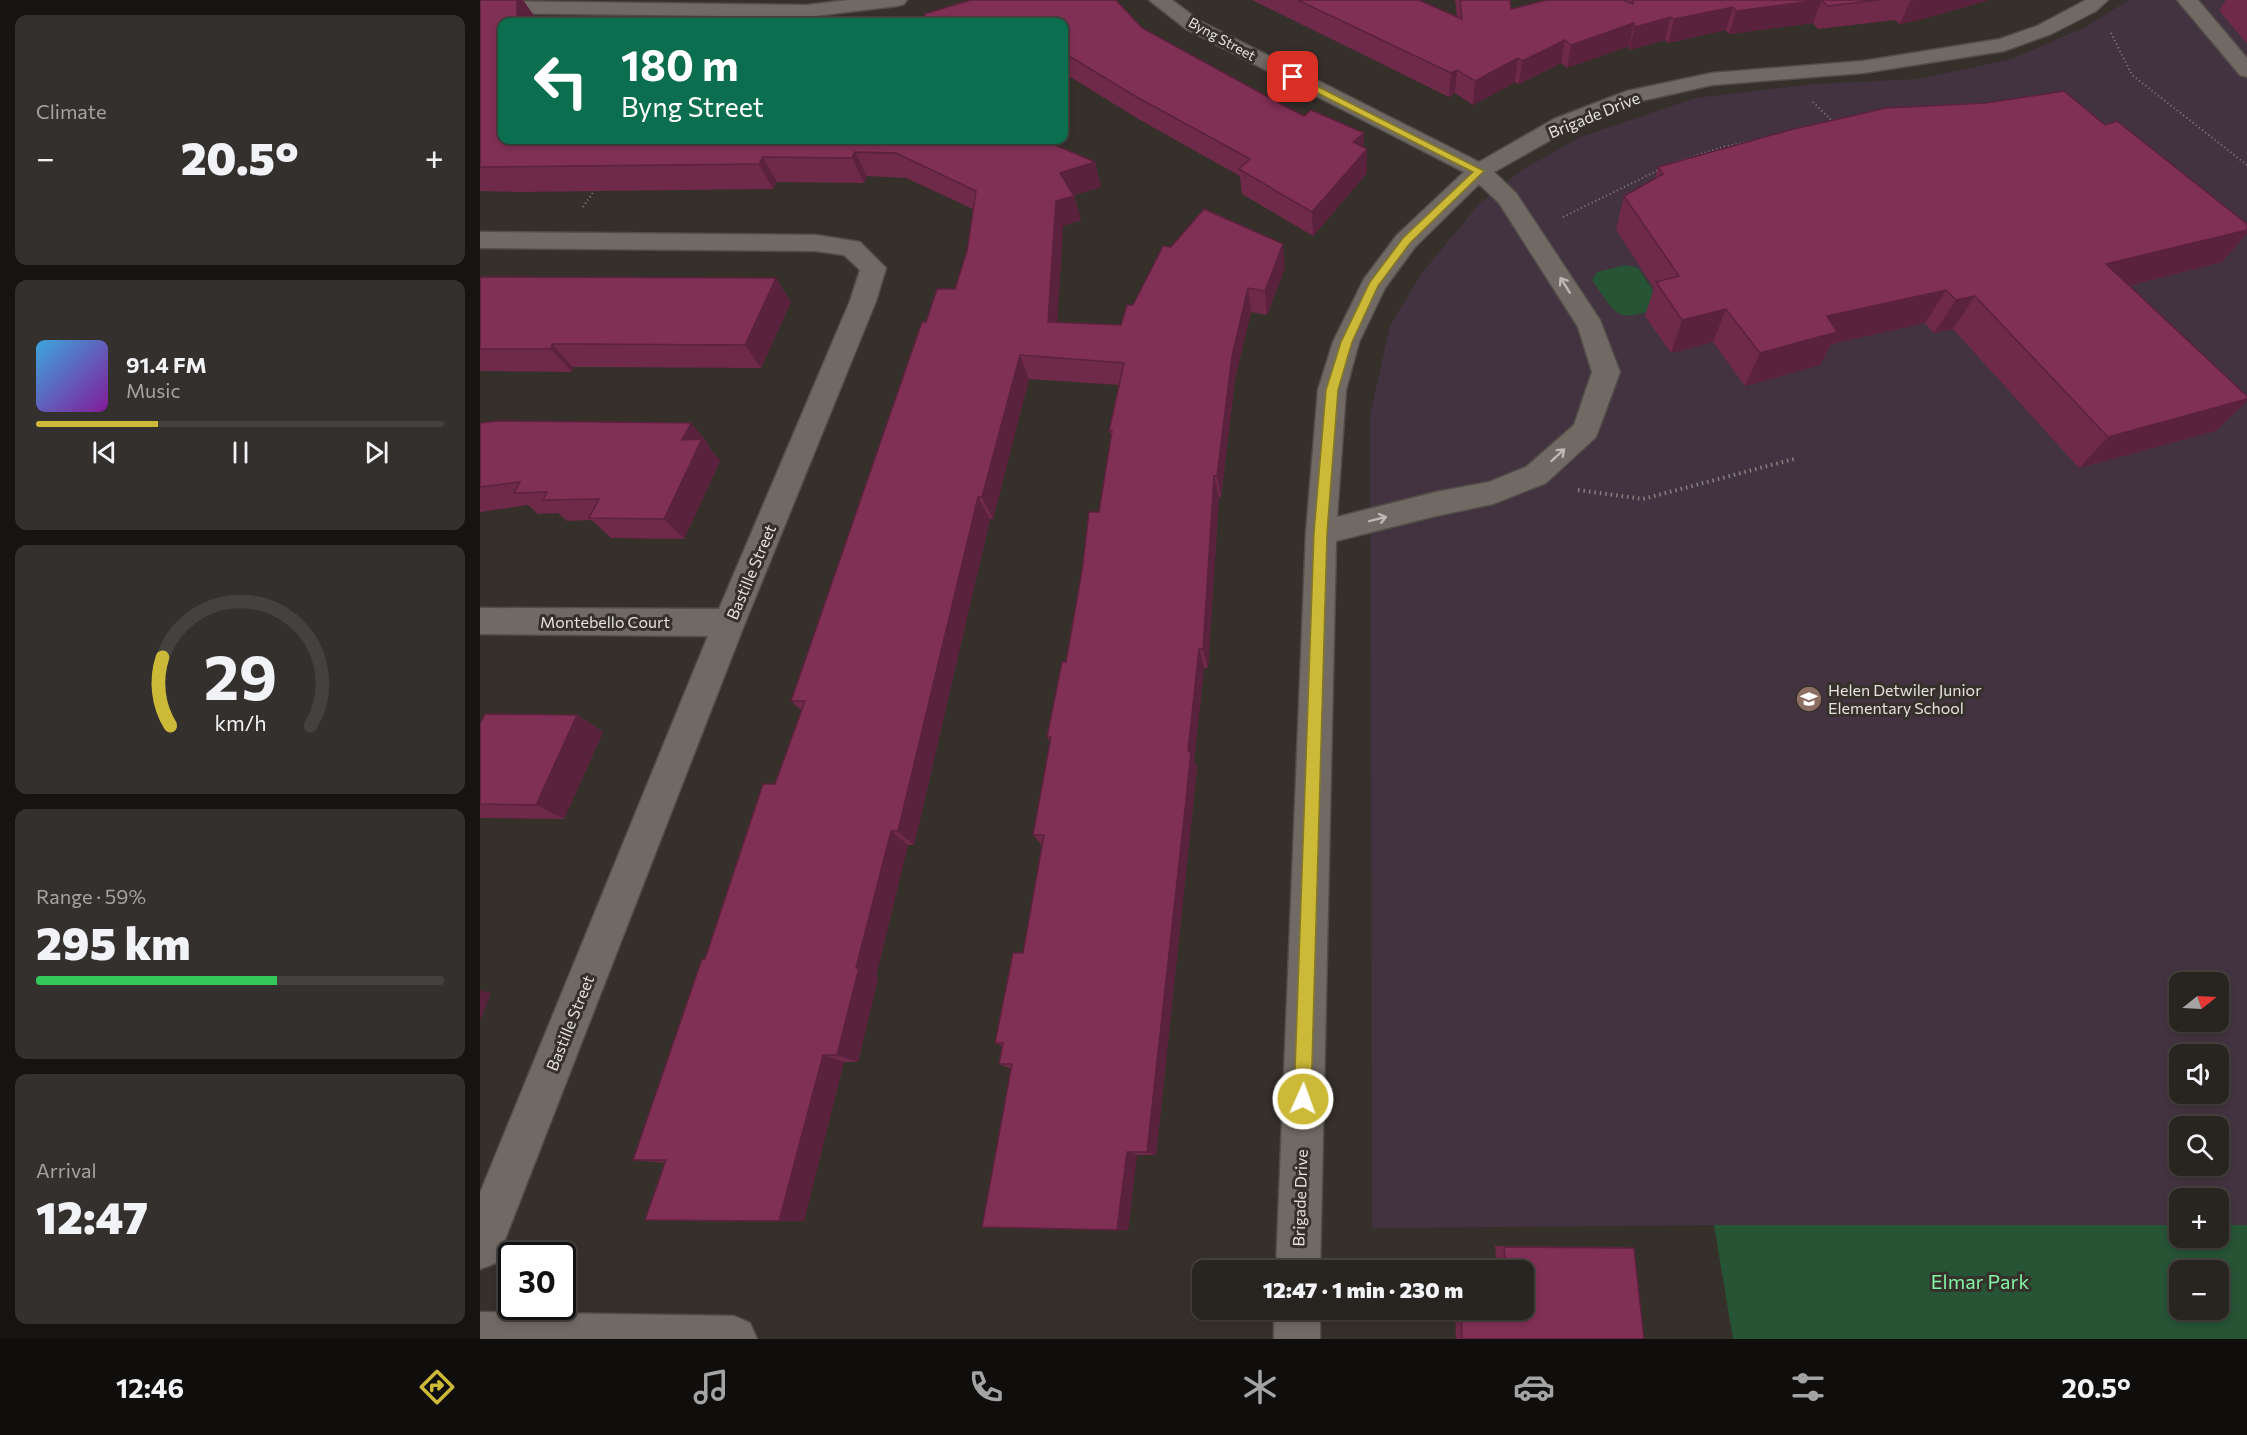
<!DOCTYPE html>
<meta charset="utf-8">
<style>
body{margin:0;font-family:Commissioner,sans-serif;background:#34302d;color:#f1f3f6;height:100vh;display:flex;flex-direction:column;font-size:22px;white-space:nowrap}
*{box-sizing:border-box;margin:0}
p{font-size:20px;color:#a5a4a5}
.icon{flex:none;width:33px;height:33px;fill:none;stroke:currentColor;stroke-width:2;stroke-linecap:round;stroke-linejoin:round}
.map{position:relative;flex:1;overflow:hidden}
.panel{display:flex;flex-direction:column;gap:15px;padding:15px;background:#161412;width:480px}
.panel>*{flex:none}
.top-card{position:absolute;left:18px;top:18px;width:570px;height:126px;border-radius:12px;box-shadow:0 3px 9px #0003,0 0 0 2px #44413e;background:#0b6e4f;color:#fff;overflow:hidden}
.needle{width:39px;rotate:72deg}
.controls{position:absolute;left:1689px;top:972px;display:grid;gap:12px}
.controls a{display:grid;place-items:center;width:60px;height:60px;border-radius:12px;background:#282420;box-shadow:0 3px 9px #0003,0 0 0 2px #44413e;font-size:30px}
.speed{position:absolute;left:18px;top:1242px;display:flex;gap:12px;font-size:30px;font-weight:700;text-align:center}
.speed>*{display:grid;place-content:center;width:78px;height:78px;border-radius:50%;background:#282420;box-shadow:0 3px 9px #0003,0 0 0 2px #44413e;line-height:1}
.speed .limit{border:3px solid #111;border-radius:9px;background:#fff;color:#111}
.pin{position:absolute;display:grid;place-items:center;width:51px;height:51px;color:#fff;margin:-26px;border-radius:12px;box-shadow:0 3px 9px #0006}
.me{position:absolute;width:66px;margin:-33px;rotate:2deg;stroke-linejoin:round;filter:drop-shadow(0 0 4px #0008)}
.turn{display:flex;align-items:center;gap:21px;height:126px;padding:0 24px;font-size:27px}
.turn .icon{width:78px;height:78px;stroke-width:2.5}
.turn b{display:block;font-size:42px;line-height:51px}
.big{font-size:45px;font-weight:800;line-height:1.1}
.panel .card{flex:1;display:flex;flex-direction:column;justify-content:center;gap:9px;min-width:0;padding:0 21px;border-radius:12px;background:#34302d}
.panel .dial{align-items:center;gap:0}
.dial svg{height:156px;overflow:visible;fill:none;stroke:#44413e;stroke-width:7;stroke-linecap:round;text-anchor:middle}
.dial text{fill:#f1f3f6;stroke:none}
.song{display:flex;align-items:center;gap:18px}
.cover{width:72px;height:72px;border-radius:9px;background:linear-gradient(135deg,hsl(200 70% 55%),hsl(290 70% 35%))}
.played{height:6px;border-radius:3px;background:linear-gradient(90deg,#cdb938 30%,#44413e 30%)}
.keys{display:flex;justify-content:space-around;direction:ltr}
.heat{display:flex;justify-content:space-between;align-items:center;font-size:33px;direction:ltr}
.charge{height:9px;border-radius:4px;background:linear-gradient(90deg,#34c759 59%,#44413e 0)}
.trip{position:absolute;left:712px;top:1260px;width:342px;height:60px;border-radius:12px;background:#282420;box-shadow:0 3px 9px #0003,0 0 0 2px #44413e;font-weight:800;line-height:60px;text-align:center}
.dock{display:flex;height:96px;justify-content:space-around;align-items:center;background:#100e0d;color:#a5a4a5}
.dock .icon{width:42px;height:42px}
.dock .selected{color:#cdb938}
.dock b{font-size:27px;color:#f1f3f6}
main{display:flex;flex:1;min-height:0}
.map>svg:first-child{display:block}
.education{fill:#433340;fill-rule:evenodd}
.green{fill:#265435;fill-rule:evenodd}
.lines{fill:none;stroke-linecap:round;stroke-linejoin:round}
.minor-casing{stroke:#514d48;stroke-width:3}
.path-far1{stroke:#85817c;stroke-width:2;stroke-dasharray:1 3;stroke-linecap:butt}
.path{stroke:#85817c;stroke-width:4;stroke-dasharray:1.5 4;stroke-linecap:butt}
.minor{fill:#716a64;fill-rule:evenodd}
.wall{fill:#6f2949}
.shaded-wall{fill:#5a223c}
.building{fill:#813055;stroke:#5a223c;stroke-width:1.5}
.oneway{stroke:#bcb8b3}
.route{fill:#cdb938;stroke:#857824;stroke-width:1.5}
.labels{text-anchor:middle;stroke-width:6;stroke-linejoin:round;paint-order:stroke}
.far-street-label{font-size:14px;fill:#e5e2de;stroke:#36302b}
.street-label{font-size:16px;fill:#e5e2de;stroke:#36302b}
.poi-label{font-size:16px;fill:#e5e2de;stroke:#36302b;text-anchor:start}
.near-park-label{font-size:20px;fill:#83f3a6;stroke:#36302b}
</style>
<main>
<section class="panel">
<div class="card"><p>Climate</p>
<div class="heat"><a>−</a><b class="big">20.5°</b><a>+</a></div>
</div>
<div class="card">
<div class="song"><i class="cover"></i><div><b>91.4 FM</b><p>Music</p></div></div>
<div class="played"></div>
<div class="keys"><svg class="icon" aria-label="previous" viewBox="0 0 24 24"><path d="M18 5L8 12l10 7zM5 5v14"/></svg><svg class="icon" aria-label="pause" viewBox="0 0 24 24"><path d="M8 5v14M16 5v14"/></svg><svg class="icon" aria-label="next" viewBox="0 0 24 24"><path d="M6 5l10 7-10 7zM19 5v14"/></svg></div>
</div>
<div class="card dial"><svg viewBox="0 0 100 80">
<path d="M14 69A42 42 0 1 1 86 69"/>
<path d="M14 69A42 42 0 0 1 10 34" stroke="#cdb938"/>
<text x="50" y="56" font-size="32" font-weight="700">29</text>
<text x="50" y="72" font-size="11">km/h</text>
</svg></div>
<div class="card"><p>Range · 59%</p><b class="big">295 km</b><div class="charge"></div></div>
<div class="card"><p>Arrival</p><b class="big">12:47</b></div>
</section>
<div class="map">
<svg width="1767" height="1339" viewBox="0 0 1767 1339">
<rect width="100%" height="100%" fill="#36302b"/>
<!-- education -->
<path class="education" d="M1649 0H1767V1225H1739L1738 1198H1700L1699 1225H1234L892 1228 890 415 910 326 942 273 999 204 1042 170 1098 138 1215 98 1335 84 1438 79 1532 59 1605 27ZM1700 982H1738V1022H1700ZM1700 1054H1738V1094H1700ZM1700 1126H1738V1166H1700Z"/>
<!-- green -->
<path class="green" d="M1146 265 1158 268 1184 307C1135 321 1141 321 1112 280L1117 272Z
M1234 1225H1699L1700 1238H1738L1739 1225H1767V1339H1253ZM1700 1270H1738V1310H1700Z"/>
<g class="lines">
<!-- minor casing -->
<g class="minor-casing">
<path id="minor" d="M368 0H427L424 4 417 6 327 17 0 13V1L327 5Z
M669 0H692L720 21 999 162 1074 119 1147 91 1232 73 1383 61 1520 39 1557 26 1606 0H1628L1616 11 1571 34 1524 51 1383 73 1232 85 1161 101 1090 129 1014 172 1036 193 1120 320 1140 372 1116 437 1066 483 1013 504 956 516 856 541 840 1270H796L826 533 838 390 853 342 884 279 917 235 984 172 706 29ZM999 184 1019 203 1098 327 1112 372 1094 425 1046 467 1009 482 956 492 857 517 866 390 879 342 905 288 935 247Z
M1697 0H1718L1767 58V77L1760 75Z
M0 232 336 235 380 242 406 268 396 301 265 623 22 1247 16 1263 0 1269V1193L228 636 0 634V608L239 609 370 301 380 270 364 255 336 251 0 248Z
M794 1310H840V1339H794Z
M0 1312 254 1316 270 1323 277 1339H0Z"/>
</g>
<!-- path-far1 -->
<path class="path-far1" d="M1631 33 1652 75 1767 165
M1333 102 1353 122
M103 207 116 188
M1083 217 1193 163 1243 147 1276 140"/>
<!-- path -->
<path class="path" d="M1098 490 1163 499 1314 459"/>
<!-- minor -->
<use href="#minor" class="minor"/>
</g>
<!-- wall -->
<path class="wall" d="M0 0H43L54 16V19L339 21 340 22H22V140H563L615 162 621 187 594 195 601 220 583 226 577 322 641 325 653 305 805 268 787 315 771 312 755 379 741 497H739L728 668H724L714 761 717 767 712 815 676 1155H657L648 1230H637L531 1069 519 1064 522 1046 515 1043 543 953 562 845 553 835 570 741 567 737 586 662 619 512 631 436 629 431 639 385 549 379 513 519H510L434 845H428L396 976 398 978 378 1062H364L324 1221 165 1220 185 1163 153 1160 225 959 295 784 322 711 311 701 446 322 475 289 487 251 493 209 426 178 387 176 384 183 297 182 293 189 40 192 0 191Z
M491 0H636L662 28 788 97 824 116 831 110 884 133V147L887 149V173L833 236 762 194 760 176 660 120 584 73V22H375L381 21H447L444 14Z
M772 0H939L977 17 975 0H1030L1031 9 1147 2V0H1509L1439 20 1420 24 1415 20 1338 29 1333 23 1249 34 1246 30 1188 43 1185 40 1149 50V46L1087 68 1081 63 1039 84 1035 82 993 105 975 93 969 97Z
M1746 0H1767V44L1739 10Z
M1178 167 1742 262 1648 286 1767 396V401L1735 431 1599 468 1473 329 1454 333 1445 323 1351 344 1340 365 1265 386 1233 342 1191 353 1165 316 1174 288 1136 230 1144 196 1175 178Z
M0 277 311 302 281 368 114 367H93L92 372 0 371Z
M0 423H211L229 445 228 447 240 461 204 539 131 538 112 520 87 521 78 513 58 514 48 505 0 512Z
M97 715 123 732 84 819 0 818V724Z
M1015 1246 1138 1247 1154 1248 1164 1339H976L975 1310H1044V1270H1017Z"/>
<!-- shaded-wall -->
<path class="shaded-wall" d="M37 0H43L54 16V22L37 19Z
M1342 0 1333 23 1249 34 1256 11Z
M1434 0H1509L1439 20 1420 24 1430 1Z
M1253 7 1246 30 1188 43 1194 19Z
M1191 17 1185 40 1149 50 1155 27Z
M1154 23 1149 46 1087 68 1091 45Z
M1085 40 1081 63 1039 84 1042 61Z
M1038 58 1035 82 993 105 995 81Z
M977 70 975 93 969 97 971 73Z
M884 133V153L887 149V173L833 236 832 212 873 142Z
M375 152 387 176 384 183 372 158Z
M283 157 297 182 293 189 279 164Z
M615 162 621 187 587 197 580 173Z
M594 196 601 220 583 226 576 345 568 322 576 201Z
M1767 230V234L1742 262 1600 298 1626 264Z
M803 244 805 268 787 315 785 291Z
M296 278 311 302 281 368 265 345Z
M768 288 771 312 755 379 741 497 737 476 752 356Z
M1466 290 1445 323 1351 344 1340 365 1265 386 1280 353 1347 316Z
M1495 296 1473 329 1454 333 1476 300Z
M1246 309 1233 342 1191 353 1202 320Z
M72 344 93 367 92 372 71 349Z
M540 355 549 379 513 519 502 497Z
M1767 399V401L1735 431 1599 468 1628 437Z
M211 423 229 445 228 446 240 461 204 539 184 519 202 440Z
M734 476 739 497 728 668 723 649Z
M498 497 510 519 434 845 418 831Z
M719 649 724 668 714 761 717 767 712 815 676 1155 667 1152 708 751Z
M97 715 123 732 84 819 56 805Z
M411 831 428 845 396 976 398 978 378 1062 357 1055 376 968Z
M0 990 11 993 0 1021Z
M343 1055 364 1062 324 1221H299Z
M647 1152 657 1155 648 1230H637Z"/>
<!-- building -->
<path class="building" d="M0 0H37V19L339 21 338 22H22V140H563L615 162 580 173 594 196 576 201 568 322 641 325 647 305H653L683 246 691 247 724 209 803 244 785 291 768 288 752 356 737 476H734L723 649H719L708 751H711L706 800 667 1152H647L637 1230 502 1227 532 1064H519L523 1043H515L533 953H543L564 835H553L571 737H567L582 662H586L602 571 609 512H619L632 431H629L644 363 540 355 502 497H498L418 831H411L376 968H379L357 1055H343L299 1221 165 1220 186 1160H153L222 959H225L283 784H295L325 701H311L442 322H446L457 289H475L487 251 496 191 416 153 375 152 372 158 283 157 279 164 0 167Z
M491 0H636L662 28 788 97 824 116 831 110 884 133 873 142 887 149 832 212 759 169 770 159 655 96 584 53V22H375L381 21H448L444 14Z
M818 0H939L982 19 980 0H1030L1031 9 1067 0H1143L1153 4V0H1339L1256 11 1253 7 1194 19 1191 17 1155 27 1154 23 1091 45 1085 40 1042 61 1038 58 995 81 977 70 971 73Z
M1342 0H1399L1347 6Z
M1584 91 1625 125 1637 121 1767 224V230L1626 264 1767 396V399L1628 437 1495 296 1476 300 1466 290 1347 316 1357 332 1280 353 1246 309 1202 320 1176 282 1199 276 1144 196 1183 174 1178 167 1310 130 1406 108 1506 103Z
M0 277 296 278 265 345 94 344H72L71 349H0Z
M18 421 211 423 202 440 222 439 184 519 109 518 119 499 63 500 67 492 34 493 40 482 0 487V423Z
M5 714 97 715 56 805 0 804V724Z
M1024 1247 1154 1248 1164 1339H982L981 1310H1044V1270H1026Z"/>
<!-- one-way arrows -->
<defs><path id="oneway-shaft" d="M-6 0H5M1.5-3L5.5 0L1.5 3" fill="none" stroke-width="1.6" stroke-linecap="round" stroke-linejoin="round" transform="scale(1.5)"/></defs>
<g class="oneway">
<use href="#oneway-shaft" transform="translate(1085 285) rotate(-122)"/>
<use href="#oneway-shaft" transform="translate(1078 455) rotate(-42)"/>
<use href="#oneway-shaft" transform="translate(898 519) rotate(-14)"/>
</g>
<!-- route -->
<path class="route" d="M813 74 1004 171 930 243 898 286 872 342 858 390 847 533 831 1099 829 1105 823 1108 817 1105 814 1099 834 533 846 390 861 342 890 282 923 238 993 172 810 79V75Z"/>
<!-- icons -->
<defs>
<g id="school-disc" transform="scale(1.35)"><circle r="9.5" fill="#8d6e63" stroke="#36302b"/><path d="M0-5L7-2L0 1L-7-2ZM-4 1L0 2.5L4 1V4Q0 6-4 4Z" fill="#fff"/></g>
</defs>
<g fill-rule="evenodd">
<use href="#school-disc" x="1329" y="699"/>
</g>
<g class="labels">
<!-- far-street labels -->
<g class="far-street-label">
<text transform="translate(742 39) rotate(29)" y="5">Byng Street</text>
</g>
<!-- street labels -->
<g class="street-label">
<text transform="translate(1114 115) rotate(-22)" y="6">Brigade Drive</text>
<text transform="translate(271 572) rotate(-67)" y="6">Bastille Street</text>
<text x="125" y="628">Montebello Court</text>
<text transform="translate(90 1023) rotate(-68)" y="6">Bastille Street</text>
<text transform="translate(820 1198) rotate(-88)" y="6">Brigade Drive</text>
</g>
<!-- poi labels -->
<g class="poi-label">
<text x="1348" y="696">Helen Detwiler Junior<tspan x="1348" dy="18">Elementary School</tspan></text>
</g>
<!-- near-park labels -->
<g class="near-park-label">
<text x="1500" y="1289">Elmar Park</text>
</g>
</g>
</svg>
<div class="controls">
<a><svg class="needle" viewBox="-14 -14 28 28"><path d="M0-13l5 13h-10z" fill="#e53935"/><path d="M0 13l5-13h-10z" fill="#a5a4a5"/></svg></a>
<a><svg class="icon" aria-label="sound" viewBox="0 0 24 24"><path d="M4 9h4l5-4v14l-5-4H4zM17 9q2 3 0 6"/></svg></a>
<a><svg class="icon" aria-label="search" viewBox="0 0 24 24"><circle cx="10" cy="10" r="6"/><path d="M15 15l6 6"/></svg></a>
<a>+</a>
<a>−</a>
</div>
<div class="speed"><div class="limit">30</div></div>
<div class="pin" style="left:813px;top:77px;background:#d93025"><svg class="icon" aria-label="arrive" viewBox="0 0 24 24"><path d="M6 21V4h12l-3 4 3 4H6"/></svg></div>
<svg class="me" style="left:823px;top:1099px" viewBox="-20 -20 40 40"><circle r="17" fill="#cdb938" stroke="#fff" stroke-width="3"/><path d="M0-11L8 9 0 5-8 9z" fill="#fff"/></svg>
<div class="trip">12:47 · 1 min · 230 m</div>
<div class="top-card">
<div class="turn"><svg class="icon" aria-label="left" viewBox="0 0 24 24"><path d="M17 20v-9H6M10 6l-5 5 5 5"/></svg><div><b>180 m</b>Byng Street</div></div>
</div>
</div>
</main>
<nav class="dock">
<b>12:46</b>
<svg class="icon selected" aria-label="directions" viewBox="0 0 24 24"><path d="M12 3l9 9-9 9-9-9zM9 14v-3h6M13 9l2 2-2 2"/></svg>
<svg class="icon" aria-label="music" viewBox="0 0 24 24"><path d="M9 18V5l10-2v13"/><circle cx="6" cy="18" r="3"/><circle cx="16" cy="16" r="3"/></svg>
<svg class="icon" aria-label="phone" viewBox="0 0 24 24"><path d="M5 4h4l2 5-3 2q2 4 5 5l2-3 5 2v4C11 20 4 13 5 4z"/></svg>
<svg class="icon" aria-label="climate" viewBox="0 0 24 24"><path d="M12 3v18M4 7l16 10M4 17L20 7"/></svg>
<svg class="icon" aria-label="car" viewBox="0 0 24 24"><path d="M5 17H2v-5l4-1 3-4h7l3 4 3 1v5h-3M9 17h6M6 11h13"/><circle cx="7" cy="17" r="2"/><circle cx="17" cy="17" r="2"/></svg>
<svg class="icon" aria-label="filters" viewBox="0 0 24 24"><path d="M4 7h16M4 17h16"/><circle cx="9" cy="7" r="2"/><circle cx="15" cy="17" r="2"/></svg>
<b>20.5°</b>
</nav>
